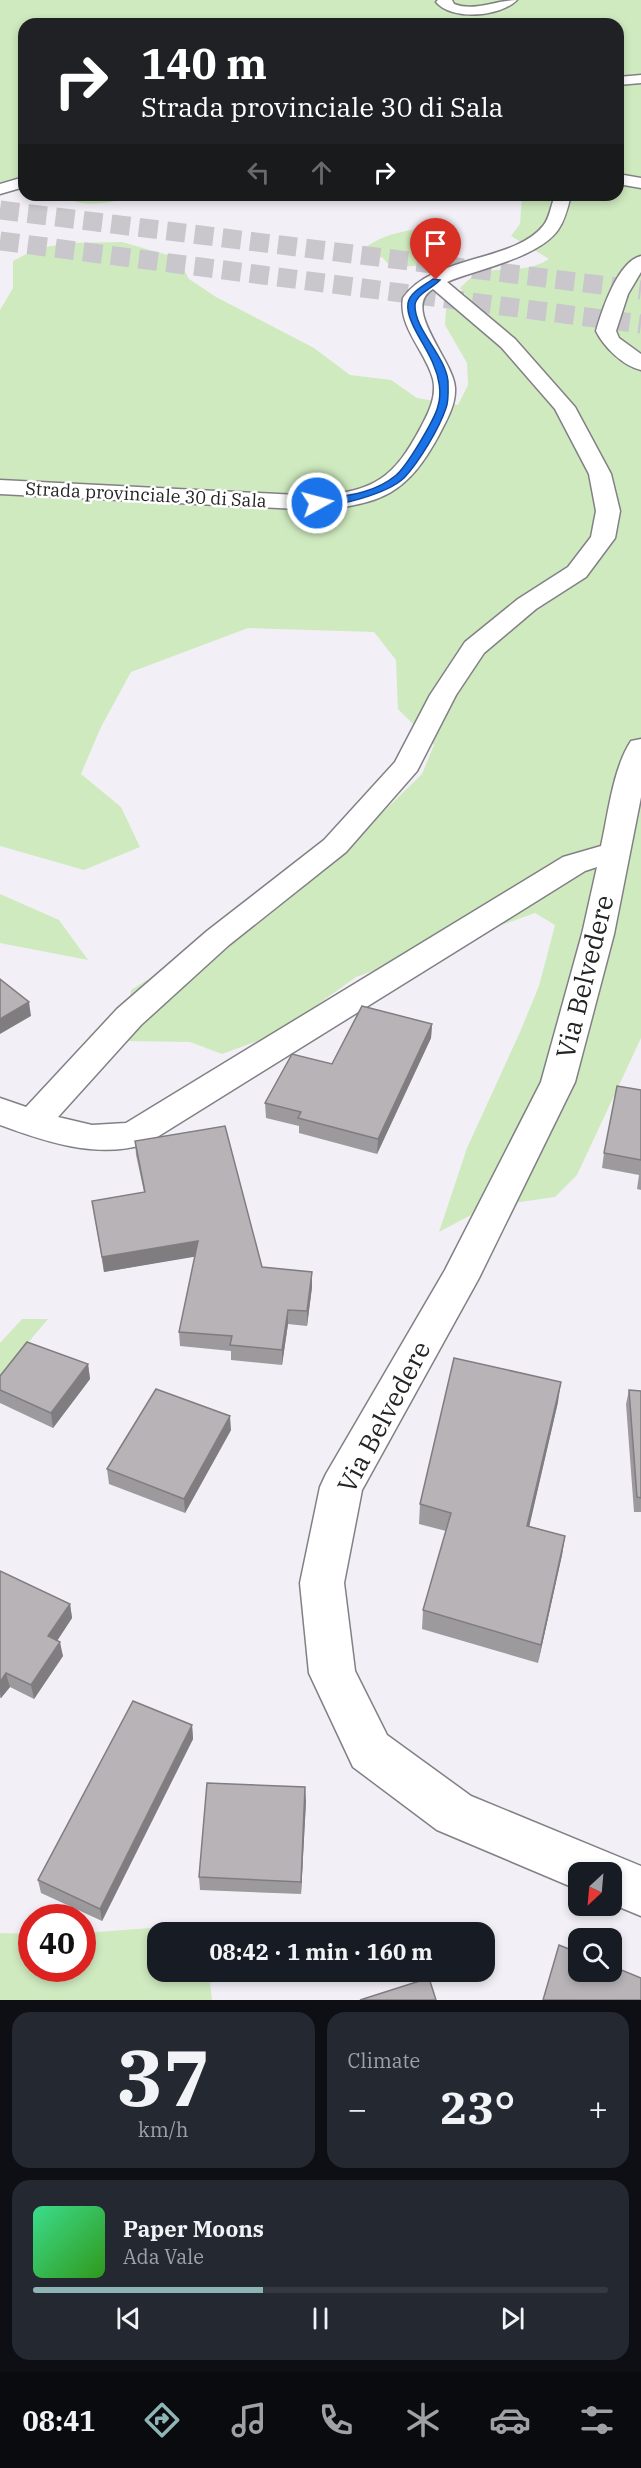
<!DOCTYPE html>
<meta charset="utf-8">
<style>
body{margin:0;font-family:"IBM Plex Serif",serif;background:#242831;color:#f1f3f6;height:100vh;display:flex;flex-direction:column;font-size:22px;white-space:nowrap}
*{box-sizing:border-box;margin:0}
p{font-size:20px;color:#9ea1a6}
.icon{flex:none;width:33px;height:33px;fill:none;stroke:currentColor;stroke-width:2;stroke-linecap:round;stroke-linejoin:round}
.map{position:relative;height:2000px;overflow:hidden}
.drawer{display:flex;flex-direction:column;gap:12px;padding:12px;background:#0d0f14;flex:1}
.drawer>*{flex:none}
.banner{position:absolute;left:18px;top:18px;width:606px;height:183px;border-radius:18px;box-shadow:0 3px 9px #0003;background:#202124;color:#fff;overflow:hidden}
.needle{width:39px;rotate:206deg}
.fabs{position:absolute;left:568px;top:1862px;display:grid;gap:12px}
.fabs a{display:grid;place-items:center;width:54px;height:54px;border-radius:12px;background:#171b24;box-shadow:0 3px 9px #0003;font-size:30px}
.speed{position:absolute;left:18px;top:1904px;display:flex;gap:12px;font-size:30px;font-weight:700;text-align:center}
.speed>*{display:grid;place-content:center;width:78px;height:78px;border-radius:50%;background:#171b24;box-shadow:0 3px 9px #0003;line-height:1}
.speed .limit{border:9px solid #d22;background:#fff;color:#111}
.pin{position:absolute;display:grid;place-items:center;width:51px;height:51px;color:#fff;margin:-62px -26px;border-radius:50% 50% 50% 0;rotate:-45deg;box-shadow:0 0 6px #0007}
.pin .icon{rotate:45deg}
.me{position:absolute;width:66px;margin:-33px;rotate:83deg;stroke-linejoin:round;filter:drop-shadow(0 0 4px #0008)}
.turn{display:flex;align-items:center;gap:21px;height:126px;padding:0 24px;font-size:27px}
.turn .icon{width:78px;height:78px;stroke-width:2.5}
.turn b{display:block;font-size:42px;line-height:51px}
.lanes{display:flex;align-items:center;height:57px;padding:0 24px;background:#0003;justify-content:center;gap:30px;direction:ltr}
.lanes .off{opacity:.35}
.big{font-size:45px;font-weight:700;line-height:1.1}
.drawer .card{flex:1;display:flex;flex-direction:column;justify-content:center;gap:9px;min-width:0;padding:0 21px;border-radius:18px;background:#242831}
.drawer .dial{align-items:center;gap:0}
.dial b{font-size:78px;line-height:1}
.song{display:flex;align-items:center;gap:18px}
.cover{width:72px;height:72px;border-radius:9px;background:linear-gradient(135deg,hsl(150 70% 55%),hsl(110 70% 35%))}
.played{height:6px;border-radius:3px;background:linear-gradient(90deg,#8fb4b5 40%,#363941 40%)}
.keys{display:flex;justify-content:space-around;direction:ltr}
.heat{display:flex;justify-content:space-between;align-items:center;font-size:33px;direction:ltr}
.drawer .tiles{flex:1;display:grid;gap:12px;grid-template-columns:1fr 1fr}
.card:last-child{grid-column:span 2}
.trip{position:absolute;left:147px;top:1922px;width:348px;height:60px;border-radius:18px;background:#171b24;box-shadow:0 3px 9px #0003;font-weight:700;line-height:60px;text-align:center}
.tabs{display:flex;height:96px;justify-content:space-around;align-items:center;background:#090b0e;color:#9ea1a6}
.tabs .icon{width:42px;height:42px}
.tabs .on{color:#8fb4b5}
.tabs b{font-size:27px;color:#f1f3f6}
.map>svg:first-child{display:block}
.green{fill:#cfeabf}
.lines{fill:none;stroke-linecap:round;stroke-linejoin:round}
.highway-tunnel{stroke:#c9c7cc;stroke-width:19;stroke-dasharray:19 9;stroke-linecap:butt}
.minor-casing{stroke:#828085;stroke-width:3}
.minor{fill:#fff;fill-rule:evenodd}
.wall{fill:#9d9a9d}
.shaded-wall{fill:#807d80}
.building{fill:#b7b3b7;stroke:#807d80;stroke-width:1.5}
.route{fill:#1a73e8;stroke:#114b97;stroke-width:1.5}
.labels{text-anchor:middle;stroke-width:5;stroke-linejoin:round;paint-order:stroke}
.far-street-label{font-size:18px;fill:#242425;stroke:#fff}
.near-street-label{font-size:26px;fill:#242425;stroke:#fff}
</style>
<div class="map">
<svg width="641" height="2000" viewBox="0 0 641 2000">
<rect width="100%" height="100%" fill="#f2f0f6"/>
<!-- green -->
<path class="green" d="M0 0H641V1038L577 1175 555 1197 486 1207 439 1232 467 1148 520 1032 539 986 555 925 535 913 356 977 276 1034 222 1054 190 1042 125 1041 131 990 235 925 316 857 380 815 422 774 434 745 398 709 396 660 374 632 248 628 131 672 101 727 81 774 121 807 140 847 84 870 0 846V310L13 288V261L36 249 67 243 122 242 171 256 181 264 189 279 216 297 314 348 350 375 391 380 417 398 458 405 468 385 467 363 445 325 446 309 476 307 460 288C465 283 472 276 479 273 505 265 523 275 549 259L511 236 520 224 522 195H618V24H24V183L0 189Z
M59 195H138C111 203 84 210 59 195Z
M444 226C442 244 438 248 420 253L423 265 392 268 383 258 364 249C385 231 417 229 444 226Z
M0 894 59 920 88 960 0 943Z
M22 1319H48L0 1376V1343Z
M286 1923 306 1932H158V1971H241L210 1983 212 2000H0V1933L31 1934 32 1968H82L83 1933 177 1926Z"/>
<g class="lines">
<!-- highway-tunnel -->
<path class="highway-tunnel" d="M0 210 641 290
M0 241 641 324"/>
<!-- minor casing -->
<g class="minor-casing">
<path id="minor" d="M438 0H452L454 4C474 12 496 0 517 0 500 17 452 21 436 2Z
M641 75V83L618 85V77Z
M618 174 641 178V188L618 184Z
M24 177V187L0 194V184Z
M555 195H571C568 207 565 220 558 230 538 258 478 269 447 282L515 339 575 407 611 474 620 511 615 538 586 577 536 609 484 653 456 695 417 771 346 852 229 945 141 1025 58 1117 92 1125 126 1123 563 857 601 846C608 815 613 768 631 741L641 739V797L614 934 575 1082 479 1278 362 1490 344 1583 355 1671 387 1735 471 1796 641 1866V1916L612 1904V1872H579V1890L437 1830 353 1767 309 1673 300 1583 320 1487 326 1474 445 1270 541 1082 582 934 597 867 585 871 146 1144C97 1159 46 1142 0 1125V1098L26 1107 117 1009 207 931 324 840 395 762 430 695 465 642 518 599 568 567 591 537 596 511 589 474 555 409 501 347 433 289C400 308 454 360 455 388 456 405 446 421 439 435 407 494 382 504 317 510L0 494V480L317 496C375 491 394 478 421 427 429 412 437 396 433 379 426 352 398 327 403 298 433 255 514 262 543 226 550 218 551 205 555 195Z
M641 256V272L628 294 616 331 619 338 641 354V370C623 366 604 347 596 331 602 310 618 261 641 256Z"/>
</g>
<!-- minor -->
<use href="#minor" class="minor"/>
</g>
<!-- wall -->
<path class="wall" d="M432 1024 431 1038 377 1154 299 1133V1126L266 1118 265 1103 332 1064Z
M641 1090V1190L637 1189 639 1175 602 1168 604 1153Z
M135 1141 262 1267 312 1287 307 1326 288 1324 282 1365 231 1360V1351L180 1346 179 1332 195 1256 104 1272 92 1201 144 1192 136 1155Z
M88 1364 90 1379 53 1428 0 1403V1376Z
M629 1390 641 1391V1512H634L626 1404Z
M558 1402 529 1526 565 1536 562 1555 538 1663 422 1629 423 1610 446 1531 419 1524 420 1504Z
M231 1430 185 1513 109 1484 107 1469Z
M0 1571 70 1604 72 1618 57 1641 63 1656 34 1699 10 1687 1 1698H0Z
M192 1725 193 1739 102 1921 41 1893 38 1880Z
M306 1801 301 1894 200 1890 199 1877Z"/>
<!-- shaded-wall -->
<path class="shaded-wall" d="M29 1002 31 1016 0 1034V1019Z
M432 1024 431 1038 377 1154 378 1139Z
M198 1241 199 1256 104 1272 102 1257Z
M312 1272V1287L307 1326V1311Z
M288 1310V1324L282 1365V1350Z
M88 1364 90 1379 53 1428 51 1413Z
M561 1382 558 1402 525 1545 527 1526Z
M230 1416 231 1430 185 1513 184 1499Z
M565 1536 562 1555 538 1663 541 1645Z
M70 1604 72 1618 51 1650 48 1636Z
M60 1642 63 1656 34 1699 31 1685Z
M6 1673 10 1687 1 1698 0 1692V1682Z
M192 1725 193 1739 102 1921 100 1909Z
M305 1787 306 1801 301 1894V1882Z"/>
<!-- building -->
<path class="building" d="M0 979 29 1002 0 1019Z
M362 1006 432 1024 378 1139 298 1118 301 1112 265 1103 292 1054 332 1064Z
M617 1086 641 1090V1160L604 1153Z
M225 1126 262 1267 312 1272 307 1311 288 1310 282 1350 230 1345 232 1336 179 1332 198 1241 102 1257 92 1201 145 1192 135 1141Z
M27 1342 88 1364 51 1413 0 1390V1376Z
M454 1358 561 1382 527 1526 565 1536 541 1645 423 1610 451 1513 420 1504Z
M156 1389 230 1416 184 1499 107 1469Z
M629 1390 641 1391V1498L637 1497Z
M0 1571 70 1604 48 1636 60 1642 31 1685 6 1673 0 1682Z
M133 1701 192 1725 100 1909 38 1880Z
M207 1783 305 1787 301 1882 199 1877Z
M559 1945 579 1953V1971H612V1966L641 1978V2000H543Z
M429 1978 436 2000H360Z"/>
<!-- route -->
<path class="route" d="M433 279 440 280C433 288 416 294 415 305 414 329 445 355 448 381 448 388 449 401 446 408 439 429 419 462 404 478 388 493 335 509 313 505V501C341 496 372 495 395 476 406 468 435 419 438 406 442 393 439 377 434 366 428 348 405 321 408 303 410 292 425 285 433 279Z"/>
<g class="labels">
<!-- far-street labels -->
<g class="far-street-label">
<text transform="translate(146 495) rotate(3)" y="6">Strada provinciale 30 di Sala</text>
</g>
<!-- near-street labels -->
<g class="near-street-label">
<text transform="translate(585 977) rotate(-76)" y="9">Via Belvedere</text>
<text transform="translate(384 1417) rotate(-62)" y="9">Via Belvedere</text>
</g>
</g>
</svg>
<div class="fabs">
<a><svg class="needle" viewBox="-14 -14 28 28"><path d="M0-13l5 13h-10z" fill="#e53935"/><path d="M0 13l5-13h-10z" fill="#9ea1a6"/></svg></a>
<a><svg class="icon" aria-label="search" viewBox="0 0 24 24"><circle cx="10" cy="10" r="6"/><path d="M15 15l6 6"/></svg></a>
</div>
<div class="speed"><div class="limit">40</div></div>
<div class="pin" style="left:436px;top:280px;background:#d93025"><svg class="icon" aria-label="arrive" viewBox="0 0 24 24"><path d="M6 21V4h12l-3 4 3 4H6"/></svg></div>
<svg class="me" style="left:317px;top:503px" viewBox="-20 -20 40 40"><circle r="17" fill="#1a73e8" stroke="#fff" stroke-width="3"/><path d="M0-11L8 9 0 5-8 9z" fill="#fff"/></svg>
<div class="trip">08:42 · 1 min · 160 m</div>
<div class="banner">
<div class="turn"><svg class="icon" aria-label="right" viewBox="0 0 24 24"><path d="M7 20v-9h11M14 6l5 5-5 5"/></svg><div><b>140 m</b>Strada provinciale 30 di Sala</div></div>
<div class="lanes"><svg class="icon off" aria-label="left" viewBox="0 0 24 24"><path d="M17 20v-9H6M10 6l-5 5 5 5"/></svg><svg class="icon off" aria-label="ahead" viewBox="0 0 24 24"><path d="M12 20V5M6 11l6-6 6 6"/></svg><svg class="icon" aria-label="right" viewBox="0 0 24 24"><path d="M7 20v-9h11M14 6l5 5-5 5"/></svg></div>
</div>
</div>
<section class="drawer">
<div class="tiles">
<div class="card dial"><b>37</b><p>km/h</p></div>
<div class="card"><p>Climate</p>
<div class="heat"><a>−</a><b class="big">23°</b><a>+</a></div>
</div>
<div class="card">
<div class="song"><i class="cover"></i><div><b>Paper Moons</b><p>Ada Vale</p></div></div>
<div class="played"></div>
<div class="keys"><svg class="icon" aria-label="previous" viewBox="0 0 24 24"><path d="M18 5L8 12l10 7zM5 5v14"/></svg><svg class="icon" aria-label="pause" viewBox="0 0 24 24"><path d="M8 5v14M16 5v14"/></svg><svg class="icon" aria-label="next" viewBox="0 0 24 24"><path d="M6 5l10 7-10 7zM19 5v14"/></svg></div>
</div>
</div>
</section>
<nav class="tabs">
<b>08:41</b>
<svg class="icon on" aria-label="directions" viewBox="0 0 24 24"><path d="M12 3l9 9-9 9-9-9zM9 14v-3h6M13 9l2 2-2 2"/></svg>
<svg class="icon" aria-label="music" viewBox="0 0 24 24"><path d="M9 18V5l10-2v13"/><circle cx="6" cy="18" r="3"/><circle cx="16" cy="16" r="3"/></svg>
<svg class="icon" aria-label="phone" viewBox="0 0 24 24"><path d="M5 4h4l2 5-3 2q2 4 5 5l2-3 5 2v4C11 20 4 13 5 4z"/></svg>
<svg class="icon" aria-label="climate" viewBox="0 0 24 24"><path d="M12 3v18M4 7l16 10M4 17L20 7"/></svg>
<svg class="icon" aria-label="car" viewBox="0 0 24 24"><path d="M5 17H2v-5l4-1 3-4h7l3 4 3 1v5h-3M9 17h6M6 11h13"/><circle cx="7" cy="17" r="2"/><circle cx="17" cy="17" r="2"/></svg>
<svg class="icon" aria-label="filters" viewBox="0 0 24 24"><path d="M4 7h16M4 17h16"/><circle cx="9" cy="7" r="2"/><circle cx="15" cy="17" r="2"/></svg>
</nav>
